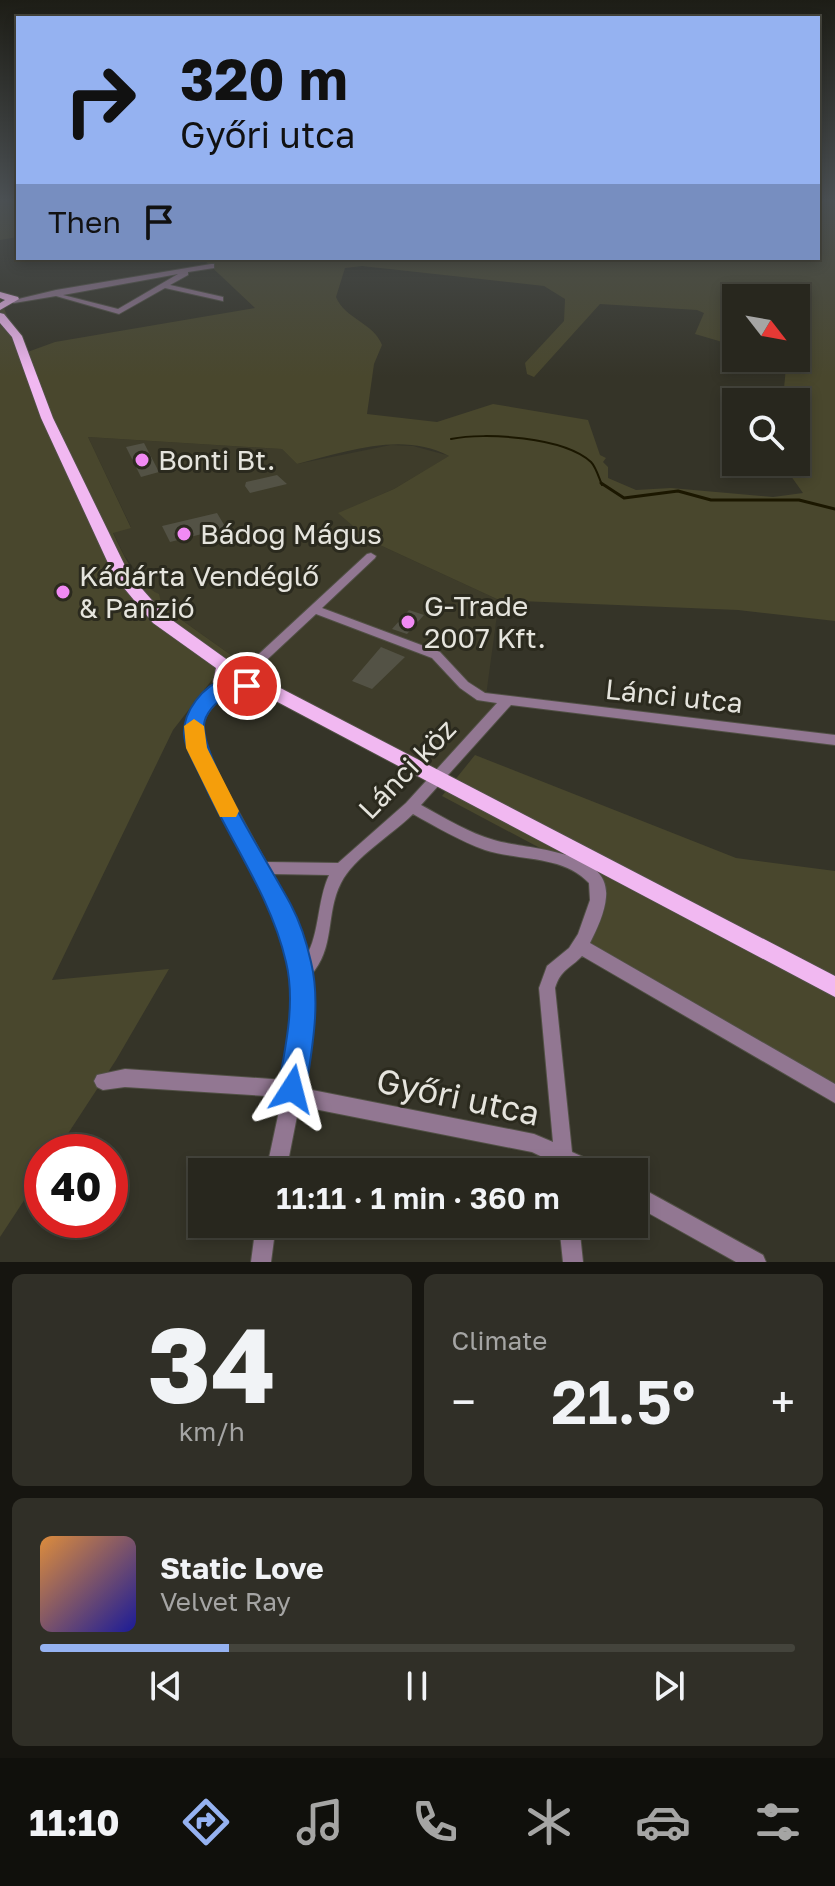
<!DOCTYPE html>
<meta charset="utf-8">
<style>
body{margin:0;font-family:"Golos Text",sans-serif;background:#302f27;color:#f1f3f6;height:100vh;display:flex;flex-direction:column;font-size:30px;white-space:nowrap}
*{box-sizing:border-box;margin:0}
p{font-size:26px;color:#a5a5a4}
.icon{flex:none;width:44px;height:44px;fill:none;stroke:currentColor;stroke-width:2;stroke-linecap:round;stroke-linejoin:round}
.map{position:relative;height:1262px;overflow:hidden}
.details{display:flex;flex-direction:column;gap:12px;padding:12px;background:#161510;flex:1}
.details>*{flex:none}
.banner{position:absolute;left:16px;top:16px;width:804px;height:244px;border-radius:0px;box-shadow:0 4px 12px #0003,0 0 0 2px #44443c;background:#95b2f1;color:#111;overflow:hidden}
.needle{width:52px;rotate:121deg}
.buttons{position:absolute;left:722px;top:284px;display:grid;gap:16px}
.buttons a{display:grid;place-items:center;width:88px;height:88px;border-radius:0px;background:#28271e;box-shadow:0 4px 12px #0003,0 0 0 2px #44443c;font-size:40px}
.speed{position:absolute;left:24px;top:1134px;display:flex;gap:16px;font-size:40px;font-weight:700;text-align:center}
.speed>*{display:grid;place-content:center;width:104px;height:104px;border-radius:50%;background:#28271e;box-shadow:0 4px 12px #0003,0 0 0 2px #44443c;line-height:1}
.speed .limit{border:12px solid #d22;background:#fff;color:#111}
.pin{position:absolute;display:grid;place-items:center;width:68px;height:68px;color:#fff;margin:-34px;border:4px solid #fff;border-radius:50%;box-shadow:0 2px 8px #0007}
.me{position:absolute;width:88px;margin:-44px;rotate:9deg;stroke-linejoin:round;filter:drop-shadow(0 0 6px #0008)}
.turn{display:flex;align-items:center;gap:28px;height:168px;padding:0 32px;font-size:36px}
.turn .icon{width:104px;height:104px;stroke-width:2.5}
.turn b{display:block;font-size:56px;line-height:68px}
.then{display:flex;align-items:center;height:76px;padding:0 32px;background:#0003;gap:16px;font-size:30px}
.big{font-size:60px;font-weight:600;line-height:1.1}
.details .card{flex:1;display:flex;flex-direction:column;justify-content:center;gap:12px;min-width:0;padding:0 28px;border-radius:12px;background:#302f27}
.details .dial{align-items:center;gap:0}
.dial b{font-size:104px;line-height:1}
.song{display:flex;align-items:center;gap:24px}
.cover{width:96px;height:96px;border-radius:12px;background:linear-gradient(135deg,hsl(30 70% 55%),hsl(240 70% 35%))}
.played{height:8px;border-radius:4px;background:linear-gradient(90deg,#95b2f1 25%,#44443c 25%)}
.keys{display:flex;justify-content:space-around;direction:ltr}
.heat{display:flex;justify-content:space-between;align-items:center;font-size:44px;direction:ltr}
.details .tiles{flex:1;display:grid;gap:12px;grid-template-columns:1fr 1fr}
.card:last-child{grid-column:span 2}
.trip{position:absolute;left:188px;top:1158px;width:460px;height:80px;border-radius:0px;background:#28271e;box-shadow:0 4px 12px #0003,0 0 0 2px #44443c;font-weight:600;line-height:80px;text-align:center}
.tabs{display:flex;height:128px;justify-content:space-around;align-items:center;background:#10100c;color:#a5a5a4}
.tabs .icon{width:56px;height:56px}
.tabs .active{color:#95b2f1}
.tabs b{font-size:36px;color:#f1f3f6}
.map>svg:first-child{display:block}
.built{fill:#3e3c2a}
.green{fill:#49472d;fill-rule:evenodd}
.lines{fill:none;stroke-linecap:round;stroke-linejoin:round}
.stream-far1{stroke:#1b1700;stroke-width:2}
.stream{stroke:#1b1700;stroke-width:3}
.building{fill:#535245}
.minor-casing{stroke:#515045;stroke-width:2}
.major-casing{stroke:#515045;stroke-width:2}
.minor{fill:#927792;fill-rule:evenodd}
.major{fill:#f1b8f1;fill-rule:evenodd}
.route{fill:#1a73e8;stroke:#114b97;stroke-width:2}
.slow{fill:#f59e0b}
.poi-dot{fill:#f18af4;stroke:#2b2a1e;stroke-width:3}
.labels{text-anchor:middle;stroke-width:6;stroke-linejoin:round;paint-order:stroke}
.poi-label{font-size:28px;fill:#e5e4dd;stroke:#2b2a1e;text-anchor:start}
.street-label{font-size:28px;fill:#e5e4dd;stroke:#2b2a1e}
.near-street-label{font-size:34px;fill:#e5e4dd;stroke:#2b2a1e}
</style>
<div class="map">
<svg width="835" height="1262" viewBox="0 0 835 1262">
<rect width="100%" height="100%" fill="#353428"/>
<!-- built -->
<path class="built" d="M88 437 282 449 297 464 391 445 413 446 450 456 394 489 339 513 369 540 499 600 486 696 506 701 437 776 255 682 242 663 162 606 124 555 113 532 131 527Z"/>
<!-- green -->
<path class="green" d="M0 201H18V237L0 240Z
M818 201H835V621L738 610 499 600 369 540 338 513 394 489 449 456C402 431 345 452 297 464L282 449 88 437 131 528 113 533C123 554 136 584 159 594L162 606 242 663 215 676 173 730 52 980 169 969 116 1060 56 1152H42V1173L0 1237V298L22 354 55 342 255 308 202 258H818ZM362 266 544 286 565 299 564 321 525 363 527 374 534 377 600 304 697 310 704 313 695 334 736 346V298H796V358H765L786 367 783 399 796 402V462H781L803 493 773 497 671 488 636 490 608 478V467L603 462 606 458 600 455 588 420 493 404 437 422 367 414 374 364 382 345C374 323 345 319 336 297L345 268Z
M475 755 736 858 835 871V1087L590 945 602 881 442 796Z"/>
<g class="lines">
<!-- stream-far1 -->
<path class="stream-far1" d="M451 439C485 432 564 437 591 462 596 467 599 478 602 485"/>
<!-- stream -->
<path class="stream" d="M601 483 624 498 678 491 711 500H799L835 509"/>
</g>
<!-- building -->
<path class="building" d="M144 443 159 472 141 477 126 447Z
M277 475 287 484 250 493 245 486 246 482Z
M217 513 226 528 170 542 162 526Z
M409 610 424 615 407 634 392 629Z
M381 647 405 657 372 689 352 681Z"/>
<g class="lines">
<!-- minor casing -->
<g class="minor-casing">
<path id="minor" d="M211 264H214V268L188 272V275L170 285 223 297V301L165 288 119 314 56 296 14 303 10 301 56 290ZM178 274 118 309 63 295Z
M371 553 376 556 375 558 322 608 440 652 468 682 485 693 835 735V745L511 705 421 805C445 818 469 833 494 840 525 850 611 849 606 897 605 912 597 929 590 943L835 1084V1103L582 956C570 969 561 969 555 988L572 1152 601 1165 604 1172H555V1163L532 1152 299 1106 286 1172H266L282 1097 125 1087 103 1090 97 1087 94 1081 97 1075 125 1069 286 1080C292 1045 298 1005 292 970 279 894 225 818 190 748 185 721 199 692 225 681L231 685C213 709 197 714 204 748L266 862 338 863 406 803 497 703 477 700 460 688 432 658 316 614 257 669H249L247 666 249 663 367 554ZM413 814C436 827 460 841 485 850 519 861 563 855 589 883L590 900 578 934 569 948 547 966 539 988 553 1142 534 1134 302 1088 311 1023 310 976C336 948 325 914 341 883 354 857 392 835 413 814ZM273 874 329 875C317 901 320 932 306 957L294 918Z
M634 1184 763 1255 766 1262H736L634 1205Z
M256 1224H276L271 1262H251Z
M559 1224H579L583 1262H563Z"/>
</g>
<!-- major casing -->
<g class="major-casing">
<path id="major" d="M0 292 18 297 19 299 0 310V303L5 300 0 298Z
M0 313 4 314 22 336 53 418 129 574 165 615 229 661C246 655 266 659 263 679L835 976V997L253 689C238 694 223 694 213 682L216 668 153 623 114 576 41 418 12 337 0 323ZM239 670 247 671 246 679 237 682 230 679V675Z"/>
</g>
<!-- minor -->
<use href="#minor" class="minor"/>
<!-- major -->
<use href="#major" class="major"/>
</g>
<!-- sky -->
<linearGradient id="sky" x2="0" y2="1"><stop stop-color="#1d1d16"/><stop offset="0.53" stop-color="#4b5053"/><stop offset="1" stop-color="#4b5053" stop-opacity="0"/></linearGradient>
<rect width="835" height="377" fill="url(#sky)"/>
<!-- route -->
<path class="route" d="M225 679 247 680 257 686 247 693 229 692C219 701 205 711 204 725 202 760 272 869 291 905 300 922 307 944 311 962 321 1003 312 1048 306 1089L302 1099 292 1103 282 1099 278 1089C285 1049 296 1003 286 962 271 896 229 840 202 779 196 766 185 749 184 734 183 712 203 685 225 679Z"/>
<!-- slow -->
<path class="slow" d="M194 719 204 726 207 748 239 811 236 817H220L186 748 184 726Z"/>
<!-- markers -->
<g class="poi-dot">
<circle cx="142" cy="460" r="8"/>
<circle cx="184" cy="534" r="8"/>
<circle cx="63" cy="592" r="8"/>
<circle cx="408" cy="622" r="8"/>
</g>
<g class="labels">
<!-- poi labels -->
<g class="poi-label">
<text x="158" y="470">Bonti Bt.</text>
<text x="200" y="544">Bádog Mágus</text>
<text x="79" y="586">Kádárta Vendéglő<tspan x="79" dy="32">&amp; Panzió</tspan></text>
<text x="424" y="616">G-Trade<tspan x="424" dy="32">2007 Kft.</tspan></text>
</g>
<!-- street labels -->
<g class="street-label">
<text transform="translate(674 696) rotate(6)" y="10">Lánci utca</text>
<text transform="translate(407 769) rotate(-46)" y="10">Lánci köz</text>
</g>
<!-- near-street labels -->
<g class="near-street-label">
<text transform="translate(458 1097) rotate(12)" y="12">Győri utca</text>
</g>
</g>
</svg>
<div class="buttons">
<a><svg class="needle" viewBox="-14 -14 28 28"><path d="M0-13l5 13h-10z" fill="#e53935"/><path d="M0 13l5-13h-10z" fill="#a5a5a4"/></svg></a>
<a><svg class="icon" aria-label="search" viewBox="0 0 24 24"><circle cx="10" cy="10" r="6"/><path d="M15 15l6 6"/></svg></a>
</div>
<div class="speed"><div class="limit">40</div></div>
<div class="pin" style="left:247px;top:686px;background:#d93025"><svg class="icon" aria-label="arrive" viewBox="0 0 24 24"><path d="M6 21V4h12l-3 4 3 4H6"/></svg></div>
<svg class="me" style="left:292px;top:1089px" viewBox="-20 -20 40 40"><path d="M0-17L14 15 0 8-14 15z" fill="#1a73e8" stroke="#fff" stroke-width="4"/></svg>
<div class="trip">11:11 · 1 min · 360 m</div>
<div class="banner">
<div class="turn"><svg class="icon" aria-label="right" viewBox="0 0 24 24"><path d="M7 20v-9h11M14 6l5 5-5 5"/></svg><div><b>320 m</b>Győri utca</div></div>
<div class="then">Then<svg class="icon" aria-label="arrive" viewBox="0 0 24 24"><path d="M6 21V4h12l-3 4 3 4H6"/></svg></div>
</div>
</div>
<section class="details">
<div class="tiles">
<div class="card dial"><b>34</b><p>km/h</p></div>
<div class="card"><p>Climate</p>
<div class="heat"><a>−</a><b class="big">21.5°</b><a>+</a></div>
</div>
<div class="card">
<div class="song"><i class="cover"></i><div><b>Static Love</b><p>Velvet Ray</p></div></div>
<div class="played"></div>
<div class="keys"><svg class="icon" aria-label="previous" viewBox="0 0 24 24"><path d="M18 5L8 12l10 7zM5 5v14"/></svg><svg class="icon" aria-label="pause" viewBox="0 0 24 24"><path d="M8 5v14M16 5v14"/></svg><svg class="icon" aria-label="next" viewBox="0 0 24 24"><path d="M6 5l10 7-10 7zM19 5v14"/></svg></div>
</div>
</div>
</section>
<nav class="tabs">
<b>11:10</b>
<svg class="icon active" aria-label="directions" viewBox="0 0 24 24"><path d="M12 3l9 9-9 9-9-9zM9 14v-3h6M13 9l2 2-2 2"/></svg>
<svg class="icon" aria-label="music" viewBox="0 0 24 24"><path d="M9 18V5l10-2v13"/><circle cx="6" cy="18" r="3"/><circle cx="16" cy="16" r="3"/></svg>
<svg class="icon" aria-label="phone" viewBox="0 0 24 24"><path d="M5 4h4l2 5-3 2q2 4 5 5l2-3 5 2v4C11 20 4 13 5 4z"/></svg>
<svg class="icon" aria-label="climate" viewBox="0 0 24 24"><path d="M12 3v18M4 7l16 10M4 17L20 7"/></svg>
<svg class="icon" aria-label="car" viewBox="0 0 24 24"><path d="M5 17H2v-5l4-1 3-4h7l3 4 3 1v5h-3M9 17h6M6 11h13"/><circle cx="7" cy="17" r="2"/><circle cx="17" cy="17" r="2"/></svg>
<svg class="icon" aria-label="filters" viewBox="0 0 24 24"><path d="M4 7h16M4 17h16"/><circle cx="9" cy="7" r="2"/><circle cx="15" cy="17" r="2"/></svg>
</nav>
